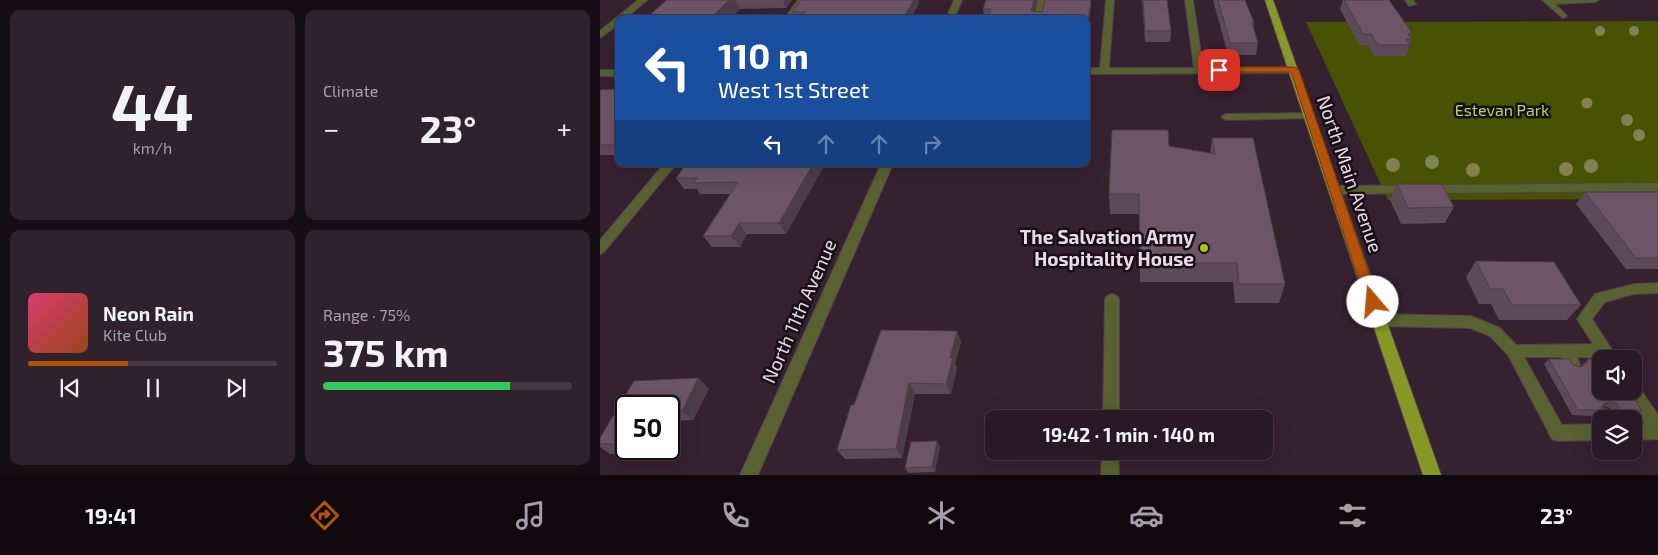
<!DOCTYPE html>
<meta charset="utf-8">
<style>
body{margin:0;font-family:"Exo 2",sans-serif;background:#30222d;color:#f1f3f6;height:100vh;display:flex;flex-direction:column;font-size:19px;white-space:nowrap}
*{box-sizing:border-box;margin:0}
p{font-size:16px;color:#a5a0a7}
.icon{flex:none;width:28px;height:28px;fill:none;stroke:currentColor;stroke-width:2;stroke-linecap:round;stroke-linejoin:round}
.map{position:relative;flex:1;overflow:hidden}
.panel{display:flex;flex-direction:column;gap:10px;padding:10px;background:#160e14;width:600px}
.panel>*{flex:none}
.hud{position:absolute;left:15px;top:15px;width:475px;height:152px;border-radius:10px;box-shadow:0 5px 20px #0002,0 0 0 1px #443842;background:#1a4fa0;color:#fff;overflow:hidden}
.tools{position:absolute;left:992px;top:350px;display:grid;gap:10px}
.tools a{display:grid;place-items:center;width:50px;height:50px;border-radius:10px;background:#281925;box-shadow:0 5px 20px #0002,0 0 0 1px #443842;font-size:25px}
.speed{position:absolute;left:15px;top:395px;display:flex;gap:10px;font-size:25px;font-weight:700;text-align:center}
.speed>*{display:grid;place-content:center;width:65px;height:65px;border-radius:50%;background:#281925;box-shadow:0 5px 20px #0002,0 0 0 1px #443842;line-height:1}
.speed .limit{border:2px solid #111;border-radius:8px;background:#fff;color:#111}
.pin{position:absolute;display:grid;place-items:center;width:42px;height:42px;color:#fff;margin:-21px;border-radius:10px;box-shadow:0 2px 8px #0006}
.me{position:absolute;width:55px;margin:-28px;rotate:342deg;stroke-linejoin:round;filter:drop-shadow(0 0 4px #0008)}
.turn{display:flex;align-items:center;gap:18px;height:105px;padding:0 20px;font-size:22px}
.turn .icon{width:65px;height:65px;stroke-width:2.5}
.turn b{display:block;font-size:35px;line-height:42px}
.lanes{display:flex;align-items:center;height:48px;padding:0 20px;background:#0003;justify-content:center;gap:25px;direction:ltr}
.lanes .off{opacity:.35}
.big{font-size:38px;font-weight:700;line-height:1.1}
.panel .tile{flex:1;display:flex;flex-direction:column;justify-content:center;gap:8px;min-width:0;padding:0 18px;border-radius:10px;background:#30222d}
.panel .dial{align-items:center;gap:0}
.dial b{font-size:65px;line-height:1}
.song{display:flex;align-items:center;gap:15px}
.cover{width:60px;height:60px;border-radius:8px;background:linear-gradient(135deg,hsl(340 70% 55%),hsl(20 70% 35%))}
.played{height:5px;border-radius:2px;background:linear-gradient(90deg,#b45309 40%,#443842 40%)}
.keys{display:flex;justify-content:space-around;direction:ltr}
.heat{display:flex;justify-content:space-between;align-items:center;font-size:28px;direction:ltr}
.charge{height:8px;border-radius:4px;background:linear-gradient(90deg,#34c759 75%,#443842 0)}
.panel .tiles{flex:1;display:grid;gap:10px;grid-template-columns:repeat(2,1fr)}
.trip{position:absolute;left:385px;top:410px;width:288px;height:50px;border-radius:10px;background:#281925;box-shadow:0 5px 20px #0002,0 0 0 1px #443842;font-weight:700;line-height:50px;text-align:center}
.dock{display:flex;height:80px;justify-content:space-around;align-items:center;background:#100a0f;color:#a5a0a7}
.dock .icon{width:35px;height:35px}
.dock .current{color:#b45309}
.dock b{font-size:22px;color:#f1f3f6}
main{display:flex;flex:1;min-height:0}
.map>svg:first-child{display:block}
.green{fill:#475203}
.lines{fill:none;stroke-linecap:round;stroke-linejoin:round}
.minor-casing{stroke:#533f4e;stroke-width:2}
.major-casing{stroke:#533f4e;stroke-width:2}
.minor{fill:#586130;fill-rule:evenodd}
.major{fill:#869826;fill-rule:evenodd}
.tree{fill:#808251}
.wall{fill:#5e4959}
.shaded-wall{fill:#4c3c48}
.building{fill:#6d5567;stroke:#4c3c48}
.route{fill:#b45309;stroke:#753606}
.poi-dot{fill:#adc60e;stroke:#180e15;stroke-width:2}
.labels{text-anchor:middle;stroke-width:5;stroke-linejoin:round;paint-order:stroke}
.far-park-label{font-size:16px;fill:#bdd16b;stroke:#180e15}
.street-label{font-size:19px;fill:#eadce6;stroke:#180e15}
.poi-label{font-size:19px;font-weight:bold;fill:#eadce6;stroke:#180e15;text-anchor:end}
</style>
<main>
<section class="panel">
<div class="tiles">
<div class="tile dial"><b>44</b><p>km/h</p></div>
<div class="tile"><p>Climate</p>
<div class="heat"><a>−</a><b class="big">23°</b><a>+</a></div>
</div>
<div class="tile">
<div class="song"><i class="cover"></i><div><b>Neon Rain</b><p>Kite Club</p></div></div>
<div class="played"></div>
<div class="keys"><svg class="icon" aria-label="previous" viewBox="0 0 24 24"><path d="M18 5L8 12l10 7zM5 5v14"/></svg><svg class="icon" aria-label="pause" viewBox="0 0 24 24"><path d="M8 5v14M16 5v14"/></svg><svg class="icon" aria-label="next" viewBox="0 0 24 24"><path d="M6 5l10 7-10 7zM19 5v14"/></svg></div>
</div>
<div class="tile"><p>Range · 75%</p><b class="big">375 km</b><div class="charge"></div></div>
</div>
</section>
<div class="map">
<svg width="1058" height="475" viewBox="0 0 1058 475">
<rect width="100%" height="100%" fill="#362131"/>
<!-- green -->
<path class="green" d="M1058 21V199L788 200 706 22Z"/>
<g class="lines">
<!-- minor casing -->
<g class="minor-casing">
<path id="minor" d="M38 0H47L25 19H19V24L0 38V31Z
M198 0H206L192 19H184Z
M354 0H362L354 19H346Z
M438 0H446L442 19H434Z
M506 0H514L509 68H594L585 0H593L603 68 694 67 699 70 694 73 486 74V68H500Z
M805 0H813L816 4 809 6Z
M942 0H999L995 2 955 4 967 16 963 18Z
M0 70H19V76H0Z
M710 113 714 114V118L626 120 621 117 626 114Z
M64 164H76L4 252 0 254V240Z
M281 164H293L158 475H140Z
M1058 183V191L736 194 730 190 736 186Z
M1058 283V293L1034 294 1005 302 992 319 1018 359 977 357 980 364 978 369 973 371 968 369 961 357H924L962 425 1000 424 996 416 998 411 1004 408 1010 411 1014 419H1001V440L958 441 952 439 908 355 890 336 870 328 779 326 774 324 772 320 774 316 779 314 871 316 900 328 916 345 993 344 977 319 995 294 1034 284Z
M512 294 517 296 519 300V419H503L505 300 507 296Z
M1034 384 1038 386 1058 415V439L1034 440V424H1045L1025 391H1034Z
M502 451H518L519 475H501Z"/>
</g>
<!-- major casing -->
<g class="major-casing">
<path id="major" d="M665 0H673L841 475H823Z"/>
</g>
<!-- minor -->
<use href="#minor" class="minor"/>
<!-- major -->
<use href="#major" class="major"/>
</g>
<!-- trees -->
<g class="tree">
<circle cx="1000" cy="31" r="5"/>
<circle cx="1034" cy="31" r="5"/>
<circle cx="987" cy="103" r="5.5"/>
<circle cx="1027" cy="120" r="6"/>
<circle cx="1039" cy="135" r="6"/>
<circle cx="832" cy="162" r="7"/>
<circle cx="793" cy="165" r="7"/>
<circle cx="991" cy="166" r="7"/>
<circle cx="966" cy="169" r="7"/>
<circle cx="873" cy="170" r="7"/>
</g>
<!-- wall -->
<path class="wall" d="M67 0H192L186 8 140 9 131 19H45Z
M437 0 434 12H442L491 7 486 19 384 17 383 9Z
M542 0H567L571 31 570 42H545Z
M613 0H645L654 23 653 28 658 43 656 55H628Z
M743 0H789L812 33 810 36 812 39 806 56H774L768 45H759L740 9Z
M319 3 311 19H195L192 12Z
M19 89V155H0V90Z
M612 138 685 284 679 303H635L633 282H540L539 214H510L509 194 569 146 610 154Z
M225 164 186 234H147L140 247H112L103 236 131 194H100L97 189H84L76 178Z
M797 184 854 207 845 223 801 224 790 200Z
M985 192H1058V269H1026L976 204Z
M876 261 981 305 967 320H899L891 304H879L866 277Z
M357 331 361 342 355 364 357 368 351 394H315L302 458 245 459 237 450 254 405Z
M949 359 980 367 988 359 1042 411 1035 416H1014L1011 409 1005 406 1002 407 1001 410 994 416 972 415 944 364Z
M98 378 109 389 93 420 69 421V406H26V449H45L43 453 10 454 0 447V438L34 381Z
M340 446 335 472 308 473 305 468Z"/>
<!-- shaded-wall -->
<path class="shaded-wall" d="M129 0H136L140 9 131 19H113L112 17Z
M183 0H192L186 8Z
M314 0H319V3L311 19H303Z
M434 0H437L433 19 431 11Z
M491 0V7L486 50V37Z
M213 164H225L186 234 179 223Z
M139 223 147 234 140 247 131 236Z
M357 331 361 342 355 364 357 368 351 394 346 384 350 358Z
M98 378 109 389 93 420 82 411Z
M309 383 315 394 302 458 296 449Z
M1011 401 1005 406 997 409 1004 404Z
M337 441 340 446 335 472 332 467Z
M37 449H45L43 453Z"/>
<!-- building -->
<path class="building" d="M67 0H129L112 17H103L101 19H45Z
M201 0H314L303 19H200L205 12H192Z
M386 0H434L431 11 442 12 445 0H491L486 37V19H387L391 9H383Z
M543 0H567L571 31H545Z
M618 0H645L654 23H652L658 43H630Z
M744 0H789L812 33 808 34 812 39H806L810 45H778L771 34H763Z
M19 89V145H0V90Z
M512 130H568L569 146 615 154 612 138H653L685 284H639L637 263H540L539 194H509Z
M86 164H213L179 223H139L131 236H103L138 182 92 183 98 178H76Z
M797 184H841L854 207 808 208Z
M985 192H1058V258H1036Z
M876 261 954 262 981 305H912L903 289H890Z
M281 330 357 331 350 358H353L346 384 309 383 296 449 237 450 251 405H254Z
M949 359H969L973 365 980 367 986 364 988 359H1009H1001V391H1030L1042 411H1021L1017 404 1011 401 1004 404 1001 410H978Z
M98 378 82 411H69V406H26V444H0V438L34 381Z
M337 441 332 467 305 468 311 442Z"/>
<!-- route -->
<path class="route" d="M619 67H694L699 70 779 302 777 305H768L766 302 691 72H616L615 70Z"/>
<!-- markers -->
<circle class="poi-dot" cx="604" cy="248" r="5"/>
<g class="labels">
<!-- far-park labels -->
<g class="far-park-label">
<text x="902" y="116">Estevan Park</text>
</g>
<!-- street labels -->
<g class="street-label">
<text transform="translate(750 174) rotate(71)" y="7">North Main Avenue</text>
<text transform="translate(199 311) rotate(-66)" y="7">North 11th Avenue</text>
</g>
<!-- poi labels -->
<g class="poi-label">
<text x="594" y="244">The Salvation Army<tspan x="594" dy="22">Hospitality House</tspan></text>
</g>
</g>
</svg>
<div class="tools">
<a><svg class="icon" aria-label="sound" viewBox="0 0 24 24"><path d="M4 9h4l5-4v14l-5-4H4zM17 9q2 3 0 6"/></svg></a>
<a><svg class="icon" aria-label="layers" viewBox="0 0 24 24"><path d="M12 4l9 5-9 5-9-5zM3 14l9 5 9-5"/></svg></a>
</div>
<div class="speed"><div class="limit">50</div></div>
<div class="pin" style="left:619px;top:70px;background:#d93025"><svg class="icon" aria-label="arrive" viewBox="0 0 24 24"><path d="M6 21V4h12l-3 4 3 4H6"/></svg></div>
<svg class="me" style="left:773px;top:302px" viewBox="-20 -20 40 40"><circle r="19" fill="#fff"/><path d="M0-13L10 11 0 6-10 11z" fill="#b45309"/></svg>
<div class="trip">19:42 · 1 min · 140 m</div>
<div class="hud">
<div class="turn"><svg class="icon" aria-label="left" viewBox="0 0 24 24"><path d="M17 20v-9H6M10 6l-5 5 5 5"/></svg><div><b>110 m</b>West 1st Street</div></div>
<div class="lanes"><svg class="icon" aria-label="left" viewBox="0 0 24 24"><path d="M17 20v-9H6M10 6l-5 5 5 5"/></svg><svg class="icon off" aria-label="ahead" viewBox="0 0 24 24"><path d="M12 20V5M6 11l6-6 6 6"/></svg><svg class="icon off" aria-label="ahead" viewBox="0 0 24 24"><path d="M12 20V5M6 11l6-6 6 6"/></svg><svg class="icon off" aria-label="right" viewBox="0 0 24 24"><path d="M7 20v-9h11M14 6l5 5-5 5"/></svg></div>
</div>
</div>
</main>
<nav class="dock">
<b>19:41</b>
<svg class="icon current" aria-label="directions" viewBox="0 0 24 24"><path d="M12 3l9 9-9 9-9-9zM9 14v-3h6M13 9l2 2-2 2"/></svg>
<svg class="icon" aria-label="music" viewBox="0 0 24 24"><path d="M9 18V5l10-2v13"/><circle cx="6" cy="18" r="3"/><circle cx="16" cy="16" r="3"/></svg>
<svg class="icon" aria-label="phone" viewBox="0 0 24 24"><path d="M5 4h4l2 5-3 2q2 4 5 5l2-3 5 2v4C11 20 4 13 5 4z"/></svg>
<svg class="icon" aria-label="climate" viewBox="0 0 24 24"><path d="M12 3v18M4 7l16 10M4 17L20 7"/></svg>
<svg class="icon" aria-label="car" viewBox="0 0 24 24"><path d="M5 17H2v-5l4-1 3-4h7l3 4 3 1v5h-3M9 17h6M6 11h13"/><circle cx="7" cy="17" r="2"/><circle cx="17" cy="17" r="2"/></svg>
<svg class="icon" aria-label="filters" viewBox="0 0 24 24"><path d="M4 7h16M4 17h16"/><circle cx="9" cy="7" r="2"/><circle cx="15" cy="17" r="2"/></svg>
<b>23°</b>
</nav>
